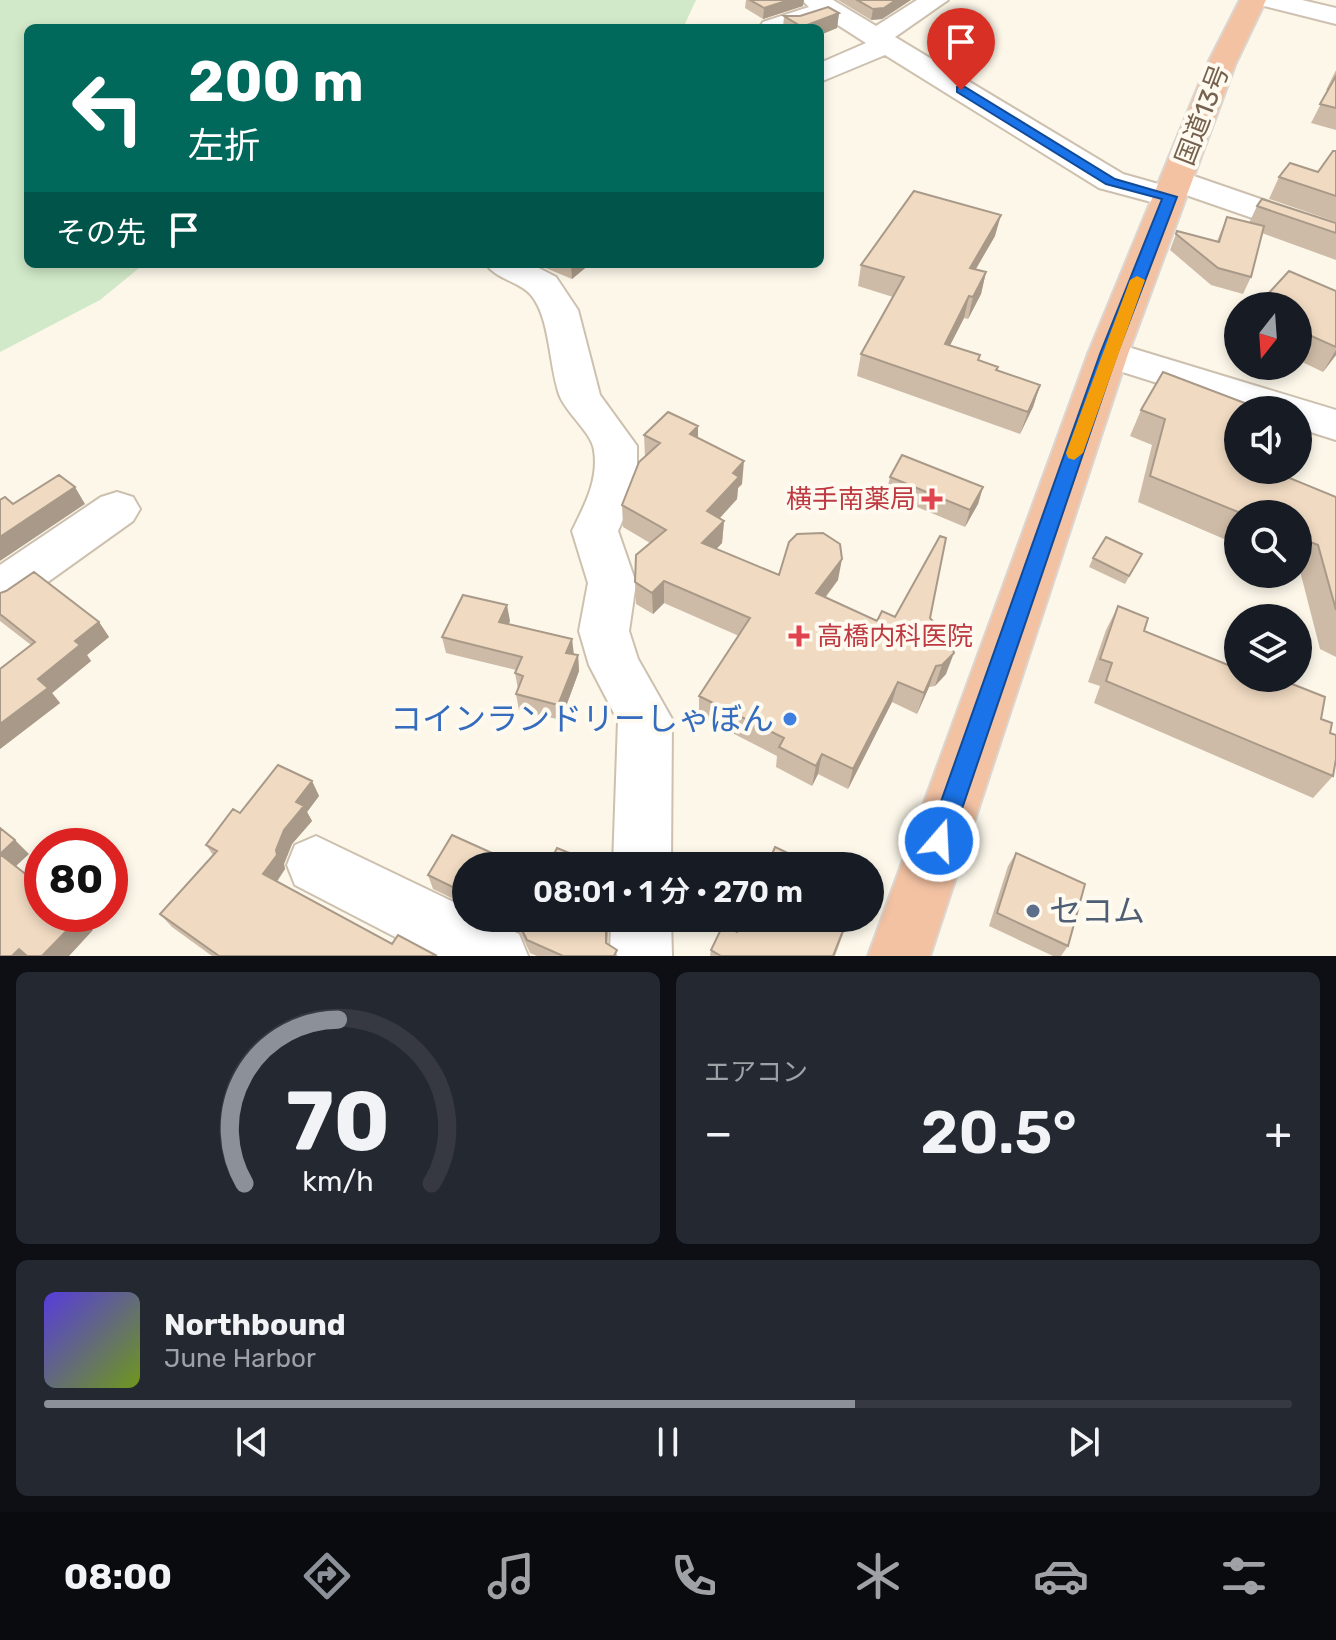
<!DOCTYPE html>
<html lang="ja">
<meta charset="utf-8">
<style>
body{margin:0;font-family:Rubik,"Noto Sans JP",sans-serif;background:#242831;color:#f1f3f6;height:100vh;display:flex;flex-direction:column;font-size:30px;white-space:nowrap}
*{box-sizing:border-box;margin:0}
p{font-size:26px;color:#9ea1a6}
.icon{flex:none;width:44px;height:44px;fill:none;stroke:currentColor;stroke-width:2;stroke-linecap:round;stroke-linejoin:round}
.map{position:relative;height:956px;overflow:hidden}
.side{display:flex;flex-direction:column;gap:16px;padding:16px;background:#0d0f14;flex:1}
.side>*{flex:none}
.guide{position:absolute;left:24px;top:24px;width:800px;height:244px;border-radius:12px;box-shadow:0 4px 12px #0003;background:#00695c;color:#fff;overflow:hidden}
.needle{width:52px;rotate:197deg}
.controls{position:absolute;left:1224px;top:292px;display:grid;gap:16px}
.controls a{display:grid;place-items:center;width:88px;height:88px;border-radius:50%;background:#171b24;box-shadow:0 4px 12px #0003;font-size:40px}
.speed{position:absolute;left:24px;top:828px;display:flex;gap:16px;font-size:40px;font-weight:700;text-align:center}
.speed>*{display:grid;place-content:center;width:104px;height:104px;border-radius:50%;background:#171b24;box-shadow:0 4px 12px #0003;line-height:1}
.speed .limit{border:12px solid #d22;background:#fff;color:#111}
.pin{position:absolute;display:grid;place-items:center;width:68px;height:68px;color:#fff;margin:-82px -34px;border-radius:50% 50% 50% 0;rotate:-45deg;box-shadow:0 0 8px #0007}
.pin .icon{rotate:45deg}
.me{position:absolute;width:88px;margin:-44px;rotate:19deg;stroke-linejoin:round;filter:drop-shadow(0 0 6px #0008)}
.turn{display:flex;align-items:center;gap:28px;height:168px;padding:0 32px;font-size:36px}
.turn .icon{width:104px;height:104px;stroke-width:2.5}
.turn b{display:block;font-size:56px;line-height:68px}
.then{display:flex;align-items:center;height:76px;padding:0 32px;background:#0003;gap:16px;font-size:30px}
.big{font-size:60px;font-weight:600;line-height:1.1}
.side .tile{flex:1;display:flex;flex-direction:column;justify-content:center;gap:12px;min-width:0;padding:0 28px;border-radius:12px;background:#242831}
.side .dial{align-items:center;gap:0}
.dial svg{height:208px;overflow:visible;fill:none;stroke:#363941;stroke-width:7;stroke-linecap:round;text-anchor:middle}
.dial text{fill:#f1f3f6;stroke:none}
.song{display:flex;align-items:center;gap:24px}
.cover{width:96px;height:96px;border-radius:12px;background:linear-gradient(135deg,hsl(250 70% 55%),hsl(80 70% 35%))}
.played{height:8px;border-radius:4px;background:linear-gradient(90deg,#8c9099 65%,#363941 65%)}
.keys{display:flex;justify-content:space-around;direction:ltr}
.heat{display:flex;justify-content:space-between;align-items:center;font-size:44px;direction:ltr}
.side .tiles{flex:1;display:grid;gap:16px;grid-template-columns:1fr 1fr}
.tile:last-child{grid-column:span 2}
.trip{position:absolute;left:452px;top:852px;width:432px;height:80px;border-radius:40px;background:#171b24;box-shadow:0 4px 12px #0003;font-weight:600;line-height:80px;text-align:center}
.tabs{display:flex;height:128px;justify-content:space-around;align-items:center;background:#090b0e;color:#9ea1a6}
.tabs .icon{width:56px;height:56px}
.tabs .selected{color:#8c9099}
.tabs b{font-size:36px;color:#f1f3f6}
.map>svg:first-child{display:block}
.green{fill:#d1e9c8}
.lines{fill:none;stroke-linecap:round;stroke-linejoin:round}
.minor-casing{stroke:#cdc0af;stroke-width:4}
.highway-casing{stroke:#dbd6d1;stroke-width:4}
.minor{fill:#fff;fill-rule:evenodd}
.highway{fill:#f3c2a3;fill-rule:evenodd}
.wall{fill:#cebba7}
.shaded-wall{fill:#a89988}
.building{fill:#f0dac2;stroke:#a89988;stroke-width:2}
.route{fill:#1a73e8;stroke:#114b97;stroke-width:2}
.slow{fill:#f59e0b}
.health-dot{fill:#e0444e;stroke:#fefaef;stroke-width:3}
.shop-dot{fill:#3f7fe0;stroke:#fefaef;stroke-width:3}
.service-dot{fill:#5c6f8a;stroke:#fefaef;stroke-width:3}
.labels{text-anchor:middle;stroke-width:8;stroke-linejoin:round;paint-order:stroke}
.street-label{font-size:26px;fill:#75614d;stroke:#fefaef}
.health-label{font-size:26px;fill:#be3a42;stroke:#fefaef;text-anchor:end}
.near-shop-label{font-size:32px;fill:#366cbe;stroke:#fefaef;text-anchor:end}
.near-service-label{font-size:32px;fill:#4e5e75;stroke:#fefaef;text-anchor:start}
</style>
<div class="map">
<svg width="1336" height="956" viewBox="0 0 1336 956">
<rect width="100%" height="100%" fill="#fcf7e9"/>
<!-- green -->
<path class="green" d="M0 0H696L683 28H28V264H144L100 300 0 352Z"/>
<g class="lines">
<!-- minor casing -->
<g class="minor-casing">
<path id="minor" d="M802 0H833L876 26 917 0H948L895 37 1123 174 1162 185 1160 181 1164 174 1176 171 1188 174 1336 225V247L1186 195 1182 204 1170 207 1099 188 885 55 820 82V63L866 43 827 18 798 28H759L763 22 809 7Z
M1256 0H1302L1336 8V24L1260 5Z
M486 264H531L556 277 578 310 600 395 637 446V487L618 531 636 583 629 631 638 659 672 719 671 866H613L618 721 589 665 579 631 588 583 572 531C584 506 599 480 594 450 592 433 565 412 559 394 549 365 550 317 531 295 519 281 497 280 486 264Z
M1108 341 1336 410V440L1298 428V410H1243L1094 363 1088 354 1094 345Z
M117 492 133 497 140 509 133 521 17 604 0 609V565L101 497Z
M316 836 466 908V918H486L519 934 528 956H432L295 885 287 865 295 845Z
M611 918H671L672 956H610Z"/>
</g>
<!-- highway casing -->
<g class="highway-casing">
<path id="highway" d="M1240 0H1266L1235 65 1128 354 930 956H868L1088 354 1207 65Z"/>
</g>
<!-- minor -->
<use href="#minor" class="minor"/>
<!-- highway -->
<use href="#highway" class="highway"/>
</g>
<!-- wall -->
<path class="wall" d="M746 0H804L803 6 763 19 745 8Z
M838 0H911L882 19 871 20Z
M839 13 837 28 820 35V28H783L784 16Z
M1336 70V130L1311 123 1328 90H1326Z
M1336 151V222L1269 199 1279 177 1318 172Z
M1257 206 1336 223V260L1262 233 1251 277 1243 294 1211 285 1170 250 1177 231 1217 241 1227 217 1249 223Z
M995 236 976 269 986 272 981 294 968 319 964 318 950 345 979 360 998 367 997 370 1040 385 1033 407 1020 434 857 376 861 354 893 297 858 286 861 265Z
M536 264H590L572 279Z
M1336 291V355L1323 372 1298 360V306Z
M1163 372 1227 452 1336 497V657L1320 649 1300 571 1298 570V514H1238V545L1138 502 1152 445 1130 436 1141 410Z
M698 426V438L742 484 738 488 737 499 720 518 724 521 722 543 716 549 779 575 838 580 826 597 877 621 895 617 930 618 946 674 935 686 929 687 917 714 892 702 848 789 818 774 812 786 776 767 777 756 699 716V696L739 636 664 603 653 614 636 604 635 582 650 543 623 527 622 505 645 457 644 435Z
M890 477 983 487 978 504 965 527 886 494Z
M1142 554 1125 584 1089 567 1093 558Z
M0 593 99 622 109 637 87 655 91 661 52 693 60 703 0 749V669L31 645 0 621Z
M1118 606 1144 631 1321 719 1330 733 1333 776 1313 798 1094 703 1100 686 1088 682 1106 630Z
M510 621 508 625 572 639 573 654 578 655 579 671 561 720 519 710 516 694 518 689 515 673 516 670 446 653 442 637Z
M312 781 319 796 307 812 312 821 292 844 284 864 285 869 277 882 392 944 437 956H212L172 927 160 914 213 855 206 845 240 813Z
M1016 853 1068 946 1061 956H1053L989 926 1008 866Z
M466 866V905L433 889 428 875Z
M493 918H608L607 944 618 956H537L530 953 520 931Z
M744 918H849L835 956H710L711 950 737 932Z"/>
<!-- shaded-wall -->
<path class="shaded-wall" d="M789 0H804L803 6 763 19 764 8Z
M896 0H911L882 19 871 20 873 9Z
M839 13 837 28 820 35V28H802Z
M1001 215 995 236 964 289 970 268Z
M573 264H590L572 279 571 266Z
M986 272 981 294 968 319 973 297Z
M969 296 964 318 940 365 945 344Z
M1336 350V355L1323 372Z
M1040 385 1033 407 1020 434 1028 412Z
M698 426V448L690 434Z
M744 461 742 484 738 488 737 499 706 533 707 511 733 473Z
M75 487 85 504 0 561V537Z
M983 487 978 504 965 527 970 510Z
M724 521 722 543 701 565 702 543Z
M842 559 838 580 812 614 816 593Z
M664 581V603L653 614 652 593Z
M507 605 510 621 502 639 499 622Z
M99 622 109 637 87 655 91 661 52 693 60 703 0 749V724L38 679 75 641Z
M572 639 574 655 566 653Z
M954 653 946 674 935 686 942 665Z
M578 655 579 671 561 720 558 705Z
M936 666 929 687 917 714 924 693Z
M898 682 892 702 848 789 853 769Z
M822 754 818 774 812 786 816 766Z
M312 781 319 796 307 812 312 821 292 844 284 864 285 869 272 888 263 874 276 850 296 802Z
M15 840 29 854 15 867 0 854Z
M80 917 93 930 69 956H42Z
M606 918H608L607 956 606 943Z
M19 949 27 956H12Z"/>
<!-- building -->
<path class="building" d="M750 0H789L764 8Z
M857 0H896L884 8 873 9Z
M828 7 839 13 802 27 784 16H800Z
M1336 76V108L1320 104Z
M1333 151H1336V196L1279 177 1290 163 1318 172Z
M914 191 1001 215 970 268 986 272 973 297 969 296 945 344 980 355 978 360 998 367 996 370 1040 385 1028 412 861 354 904 277 861 265Z
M1262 199 1336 223V233L1257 206Z
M1227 217 1264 226 1251 277 1218 268 1176 234 1177 231 1219 242Z
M1289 271 1336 291V347L1298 330V306H1257Z
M1163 372 1250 405 1247 410H1238V430L1227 452 1238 457V470H1270L1336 497V610L1318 545 1298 537V514H1243L1150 476 1165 419 1141 410Z
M668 412 698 426 690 434 744 461 733 473 739 477 707 511 724 521 702 543 779 575 789 542 797 534 823 533 840 544 842 559 816 593 877 621 882 611 895 617 940 536 946 538 930 618 951 643 954 653 942 665 936 666 924 693 898 682 853 769 822 754 816 766 779 747 784 738 699 696 750 618 664 581 652 593 635 582 636 555 666 530 622 505 639 462 660 443 644 435Z
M902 455 983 487 970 510 890 477Z
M59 475 75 487 0 537V500L5 497 13 504Z
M1106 537 1142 554 1129 576 1093 558Z
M34 572 99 622 75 641 80 645 38 679 48 688 0 724V669L35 642 0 614V593L6 591Z
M463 595 507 605 499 622 572 639 566 653 578 655 558 705 516 694 523 676 515 673 522 657 442 637Z
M1118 606 1148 618 1144 631 1238 669V678H1277L1325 697 1321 719 1332 723 1330 733 1336 735V759L1333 776 1106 681 1112 663 1100 659Z
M278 765 312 781 296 802 304 806 284 830 276 850 277 855 263 874 392 944 398 935 437 956H219L160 914 217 851 206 845 233 809 240 813Z
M0 828 15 840 0 854 42 887V914H76L80 917 42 956H27L19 949 12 956H0Z
M452 835 521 866H466V898L464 897 463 892 428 875Z
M775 847 815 866H767Z
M557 848 601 866H548Z
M1016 853 1085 884 1068 946 997 913Z
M516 918H606V943L617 950 614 956H563L527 940Z
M744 918H848L833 956H721L711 950 723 925 737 932Z"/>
<!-- route -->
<path class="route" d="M957 87H965L1115 179 1177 197 1117 354 951 841 948 849 939 853 931 849 927 841 1100 354 1162 199 1106 184 957 92Z"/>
<!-- slow -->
<path class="slow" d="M1137 276 1145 280 1083 453 1074 460 1068 458 1066 453 1130 280Z"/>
<!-- markers -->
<g class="health-dot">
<path d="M928 487h8v8h8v8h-8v8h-8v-8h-8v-8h8z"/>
<path d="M795 624h8v8h8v8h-8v8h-8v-8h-8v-8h8z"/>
</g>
<circle class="shop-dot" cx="790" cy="719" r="8"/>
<circle class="service-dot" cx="1033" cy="911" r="8"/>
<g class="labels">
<!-- street labels -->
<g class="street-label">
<text transform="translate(1202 115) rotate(-69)" y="9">国道13号</text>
</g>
<!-- health labels -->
<g class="health-label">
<text x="916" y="508">横手南薬局</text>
<text x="817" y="645" text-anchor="start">高橋内科医院</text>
</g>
<!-- near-shop labels -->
<g class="near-shop-label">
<text x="774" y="730">コインランドリーしゃぼん</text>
</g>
<!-- near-service labels -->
<g class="near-service-label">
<text x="1049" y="922">セコム</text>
</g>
</g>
</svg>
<div class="controls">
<a><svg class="needle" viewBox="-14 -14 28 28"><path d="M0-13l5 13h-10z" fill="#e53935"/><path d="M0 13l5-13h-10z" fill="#9ea1a6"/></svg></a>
<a><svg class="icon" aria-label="sound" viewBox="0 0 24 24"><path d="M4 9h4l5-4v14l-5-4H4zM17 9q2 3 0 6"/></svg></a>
<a><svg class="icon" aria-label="search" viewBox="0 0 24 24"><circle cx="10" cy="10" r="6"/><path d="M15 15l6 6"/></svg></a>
<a><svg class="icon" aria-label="layers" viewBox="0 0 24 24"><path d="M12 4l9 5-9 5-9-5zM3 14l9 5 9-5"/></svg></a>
</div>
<div class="speed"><div class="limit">80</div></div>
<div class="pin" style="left:961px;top:90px;background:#d93025"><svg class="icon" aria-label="arrive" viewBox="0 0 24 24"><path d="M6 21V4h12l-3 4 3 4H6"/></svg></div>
<svg class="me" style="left:939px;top:841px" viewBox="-20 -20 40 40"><circle r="17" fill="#1a73e8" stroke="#fff" stroke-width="3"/><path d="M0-11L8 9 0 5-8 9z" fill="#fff"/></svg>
<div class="trip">08:01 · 1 分 · 270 m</div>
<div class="guide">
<div class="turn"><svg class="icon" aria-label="left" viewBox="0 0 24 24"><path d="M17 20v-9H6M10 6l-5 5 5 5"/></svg><div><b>200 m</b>左折</div></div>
<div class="then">その先<svg class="icon" aria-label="arrive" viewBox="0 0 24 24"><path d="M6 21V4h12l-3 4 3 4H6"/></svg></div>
</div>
</div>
<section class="side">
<div class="tiles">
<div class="tile dial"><svg viewBox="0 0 100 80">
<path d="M14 69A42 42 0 1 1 86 69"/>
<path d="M14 69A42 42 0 0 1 50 6" stroke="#8c9099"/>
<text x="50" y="56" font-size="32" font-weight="700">70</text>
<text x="50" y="72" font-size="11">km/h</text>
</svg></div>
<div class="tile"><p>エアコン</p>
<div class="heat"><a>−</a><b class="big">20.5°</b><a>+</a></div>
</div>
<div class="tile">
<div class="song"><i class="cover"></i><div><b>Northbound</b><p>June Harbor</p></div></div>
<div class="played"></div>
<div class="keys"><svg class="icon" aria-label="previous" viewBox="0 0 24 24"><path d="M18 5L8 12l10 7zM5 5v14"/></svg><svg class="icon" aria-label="pause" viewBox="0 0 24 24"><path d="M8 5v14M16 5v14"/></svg><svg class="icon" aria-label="next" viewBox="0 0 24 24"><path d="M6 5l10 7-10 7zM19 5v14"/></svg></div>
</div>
</div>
</section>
<nav class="tabs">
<b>08:00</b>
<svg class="icon selected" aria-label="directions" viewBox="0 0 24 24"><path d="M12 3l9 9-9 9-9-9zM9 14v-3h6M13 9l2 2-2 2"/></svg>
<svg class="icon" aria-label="music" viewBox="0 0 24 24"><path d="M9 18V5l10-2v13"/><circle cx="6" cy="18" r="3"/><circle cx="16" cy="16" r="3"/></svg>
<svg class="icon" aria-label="phone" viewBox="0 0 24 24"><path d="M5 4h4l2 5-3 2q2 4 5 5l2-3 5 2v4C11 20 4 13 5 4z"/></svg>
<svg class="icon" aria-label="climate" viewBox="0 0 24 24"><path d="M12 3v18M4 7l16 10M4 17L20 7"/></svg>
<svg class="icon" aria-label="car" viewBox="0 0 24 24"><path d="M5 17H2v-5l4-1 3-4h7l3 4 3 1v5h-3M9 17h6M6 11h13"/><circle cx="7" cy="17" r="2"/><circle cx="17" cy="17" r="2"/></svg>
<svg class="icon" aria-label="filters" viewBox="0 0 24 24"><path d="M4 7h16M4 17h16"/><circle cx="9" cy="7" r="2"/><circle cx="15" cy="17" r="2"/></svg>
</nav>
